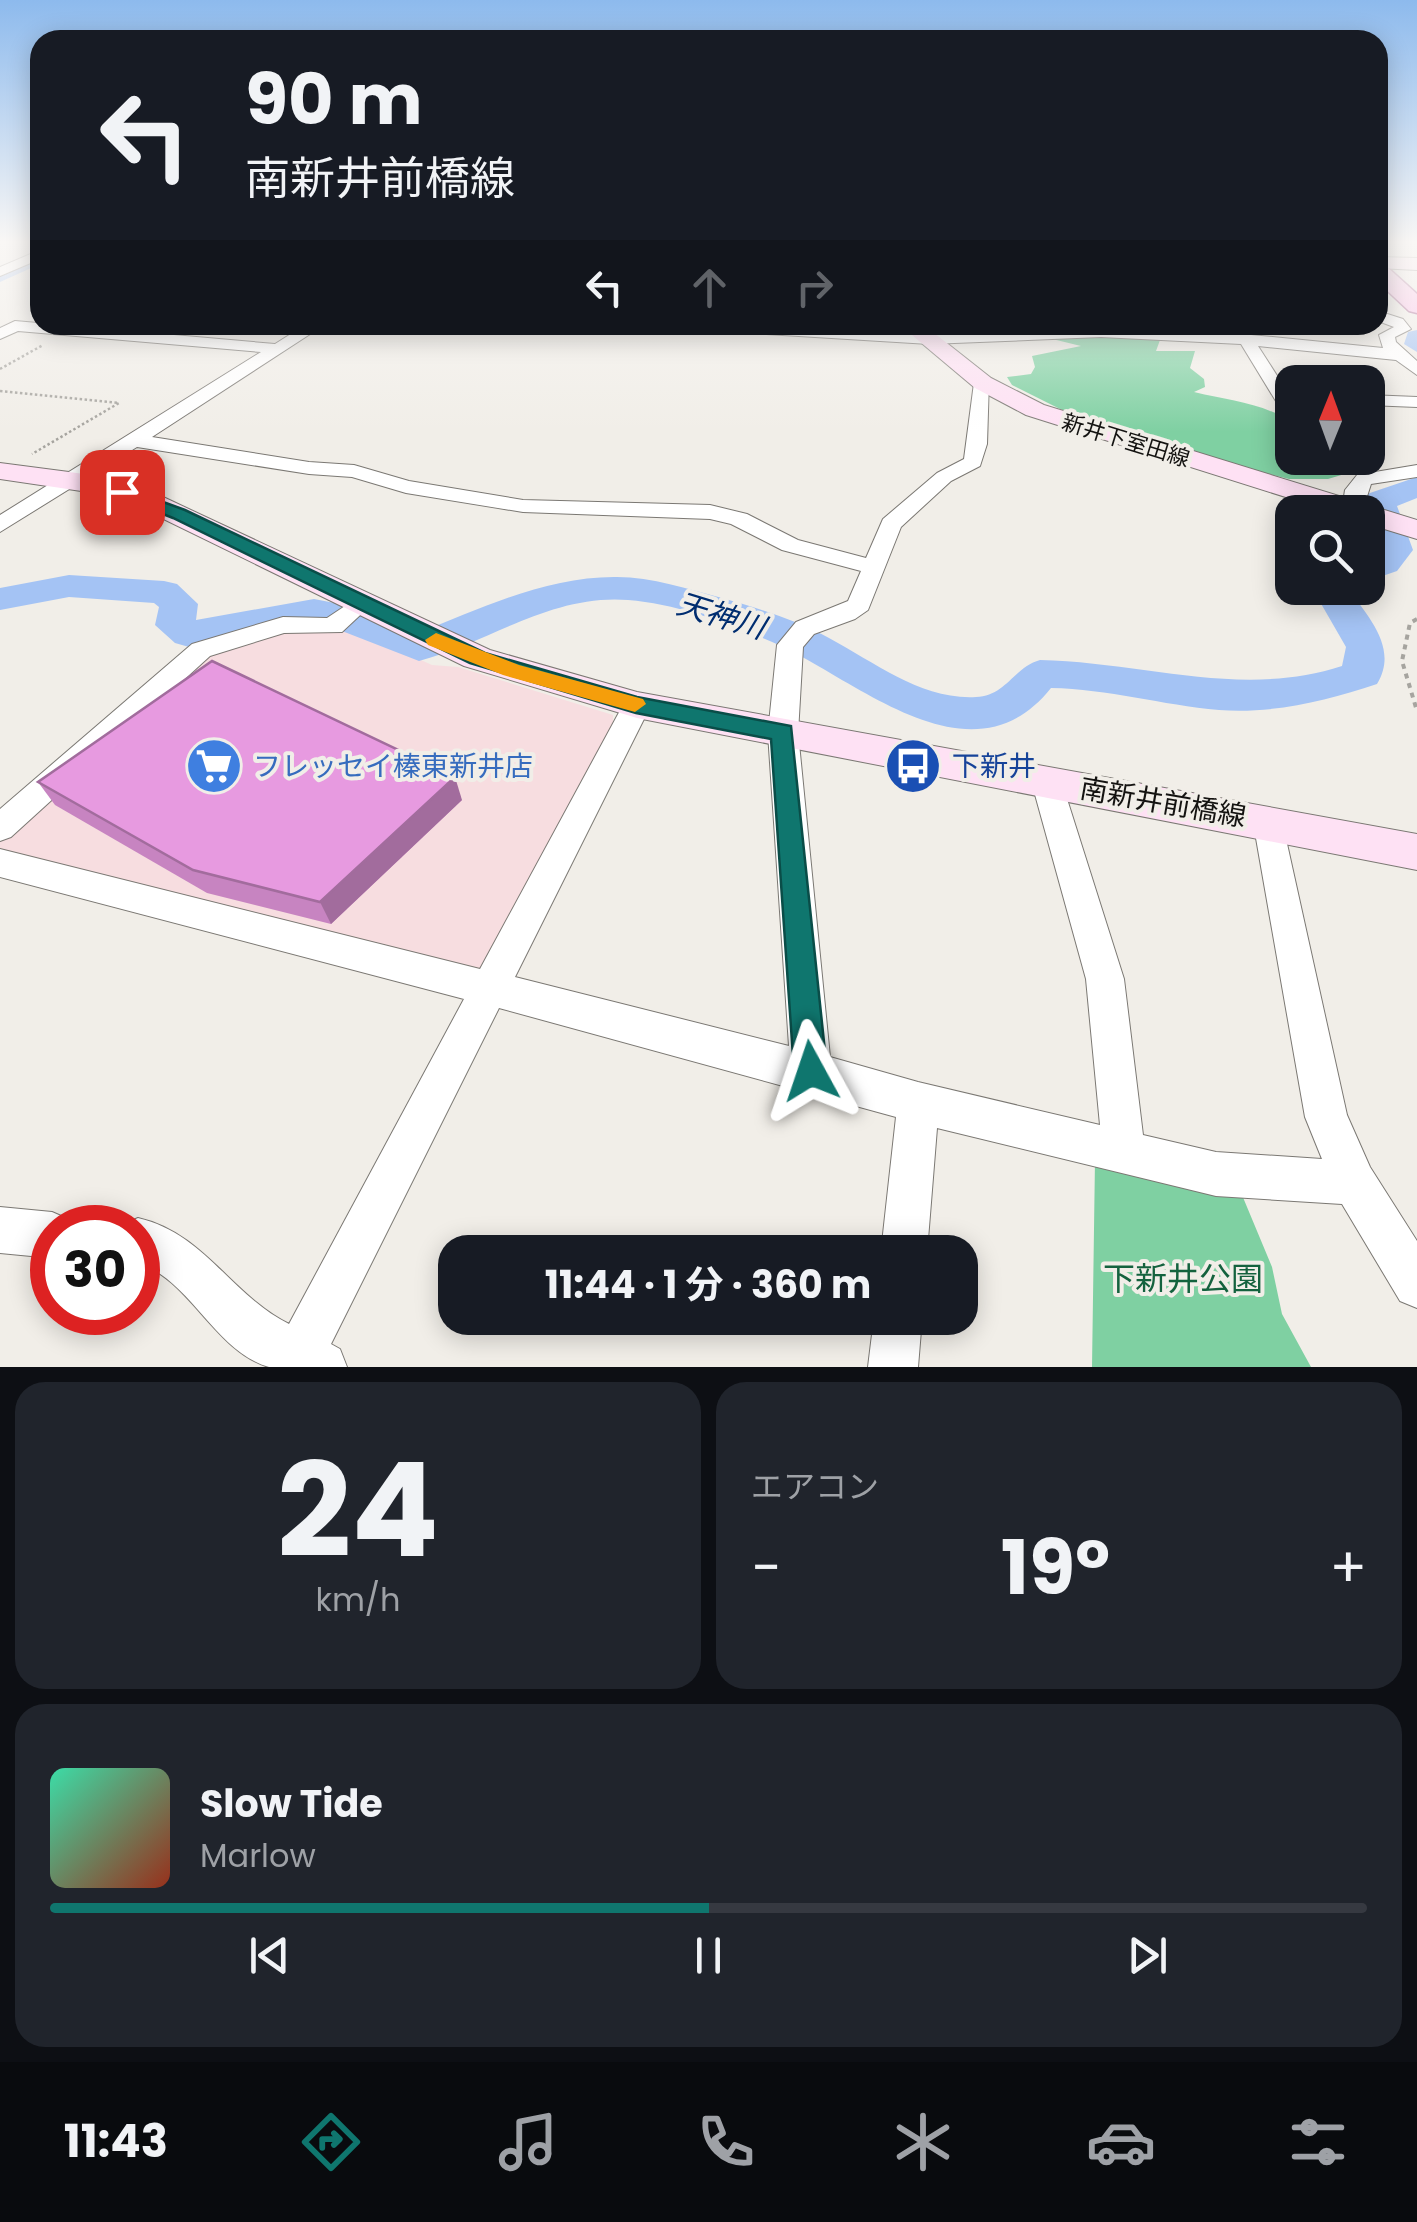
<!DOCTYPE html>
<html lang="ja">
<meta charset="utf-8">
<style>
body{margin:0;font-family:Poppins,"Noto Sans JP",sans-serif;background:#20242c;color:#f1f3f6;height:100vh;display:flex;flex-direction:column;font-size:38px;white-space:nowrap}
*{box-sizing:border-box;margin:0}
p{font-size:32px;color:#9ea1a6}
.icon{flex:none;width:55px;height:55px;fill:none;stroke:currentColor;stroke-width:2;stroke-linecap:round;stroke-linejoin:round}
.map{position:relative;height:1367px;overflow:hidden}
.panel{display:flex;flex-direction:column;gap:15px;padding:15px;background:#0d0f14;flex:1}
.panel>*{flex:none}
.guide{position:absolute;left:30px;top:30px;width:1358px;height:305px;border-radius:30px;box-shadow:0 5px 25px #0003;background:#171b24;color:#f1f3f6;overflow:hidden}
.needle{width:65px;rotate:1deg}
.controls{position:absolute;left:1275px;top:365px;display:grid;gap:20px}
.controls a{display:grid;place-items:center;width:110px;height:110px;border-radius:20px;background:#171b24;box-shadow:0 5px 25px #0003;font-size:50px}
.speed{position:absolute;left:30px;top:1205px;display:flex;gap:20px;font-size:50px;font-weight:700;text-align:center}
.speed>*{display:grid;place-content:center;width:130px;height:130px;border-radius:50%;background:#171b24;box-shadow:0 5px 25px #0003;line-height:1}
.speed .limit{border:15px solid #d22;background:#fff;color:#111}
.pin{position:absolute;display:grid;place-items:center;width:85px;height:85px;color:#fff;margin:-42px;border-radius:20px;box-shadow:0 5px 15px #0006}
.me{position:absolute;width:110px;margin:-55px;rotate:355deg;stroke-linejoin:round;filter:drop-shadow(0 0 8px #0008)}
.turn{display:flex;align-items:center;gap:35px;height:210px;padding:0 50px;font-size:45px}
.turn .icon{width:130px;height:130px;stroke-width:2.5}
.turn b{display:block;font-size:70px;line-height:85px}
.lanes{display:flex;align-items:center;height:95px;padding:0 50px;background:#0003;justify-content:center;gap:50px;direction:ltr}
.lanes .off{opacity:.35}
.big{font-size:75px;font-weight:700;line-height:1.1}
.panel .widget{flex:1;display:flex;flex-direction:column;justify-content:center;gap:15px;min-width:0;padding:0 35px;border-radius:30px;background:#20242c}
.panel .dial{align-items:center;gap:0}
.dial b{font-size:130px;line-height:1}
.song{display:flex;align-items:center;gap:30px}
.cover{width:120px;height:120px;border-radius:15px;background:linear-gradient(135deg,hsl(160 70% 55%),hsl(10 70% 35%))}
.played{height:10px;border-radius:5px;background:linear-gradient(90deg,#0f766e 50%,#363941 50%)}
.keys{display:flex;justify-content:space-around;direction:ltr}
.heat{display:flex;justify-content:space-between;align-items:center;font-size:55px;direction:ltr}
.panel .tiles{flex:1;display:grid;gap:15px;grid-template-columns:1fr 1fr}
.widget:last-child{grid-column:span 2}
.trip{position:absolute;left:438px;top:1235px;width:540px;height:100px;border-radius:30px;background:#171b24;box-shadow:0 5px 25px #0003;font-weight:700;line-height:100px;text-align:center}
.dock{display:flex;height:160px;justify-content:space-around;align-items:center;background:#090b0e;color:#9ea1a6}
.dock .icon{width:70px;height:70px}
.dock .on{color:#0f766e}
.dock b{font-size:45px;color:#f1f3f6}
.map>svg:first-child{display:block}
.commercial{fill:#f7dde0}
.green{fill:#7fd0a2}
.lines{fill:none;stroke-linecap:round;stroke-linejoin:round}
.canal{fill:#a4c3f4;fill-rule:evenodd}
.river{fill:#a4c3f4;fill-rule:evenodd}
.minor-casing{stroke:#7b7873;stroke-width:2}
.secondary-casing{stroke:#7b7873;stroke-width:2}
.primary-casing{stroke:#aa6b95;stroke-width:3}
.path-far1{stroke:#a6a49f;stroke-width:2.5;stroke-dasharray:2.5 2.5;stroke-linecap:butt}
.path{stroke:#a6a49f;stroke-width:4;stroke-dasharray:5 5;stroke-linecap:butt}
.minor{fill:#fff;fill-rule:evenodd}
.secondary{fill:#fee1f4;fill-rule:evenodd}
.primary{fill:#fdc3ea;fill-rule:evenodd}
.wall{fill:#c784c1}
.shaded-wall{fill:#a26c9d}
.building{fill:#e79ae0;stroke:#a26c9d;stroke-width:2.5}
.route{fill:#0f766e;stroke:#0a4d48;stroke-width:2.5}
.slow{fill:#f59e0b}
.labels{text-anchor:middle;stroke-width:8;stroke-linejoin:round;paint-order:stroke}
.far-street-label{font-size:22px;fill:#141311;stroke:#f1eee8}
.shop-label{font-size:28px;fill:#366cbe;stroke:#f1eee8;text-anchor:start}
.transit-label{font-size:28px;fill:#164399;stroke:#f1eee8;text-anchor:start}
.street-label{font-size:28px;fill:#141311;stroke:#f1eee8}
.water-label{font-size:30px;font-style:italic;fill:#002d70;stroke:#f1eee8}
.near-park-label{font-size:32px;fill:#14623e;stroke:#f1eee8}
</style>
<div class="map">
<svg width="1417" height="1367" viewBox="0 0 1417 1367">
<rect width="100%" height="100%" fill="#f1eee8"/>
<!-- commercial -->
<path class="commercial" d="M341 624 432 665 458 667 613 715V725L483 974 0 858V838L198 655 261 633Z"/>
<!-- green -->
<path class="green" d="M1150 336 1160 340 1156 351H1195L1190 368 1204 379 1205 387 1194 392C1230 401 1260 402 1292 422V458H1343L1348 473 1328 479H1289L1232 465 1072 415 1012 385 1007 377 1031 374 1035 367 1032 356 1081 346 1044 337Z
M1095 1160 1242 1195 1272 1267 1282 1314 1311 1367H1092Z"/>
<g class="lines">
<!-- canal -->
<path class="canal" d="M40 255V264L0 282V273Z"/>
<!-- river -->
<path class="river" d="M1417 330V352L1404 344 1408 332Z
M1417 477V498L1397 506 1413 550 1397 571 1368 581V557L1377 549 1362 501 1367 494Z
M69 575 164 581 177 584 198 604 196 620 314 599 345 605 419 633C481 608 548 576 617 577 652 577 688 589 722 598 758 608 796 620 829 638 876 663 921 700 976 697 1006 696 1014 667 1040 660 1143 662 1241 699 1342 666L1346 647 1312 588H1348C1368 617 1399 648 1377 684 1326 701 1273 714 1219 710 1162 705 1108 689 1051 688 973 786 860 683 781 646 734 625 679 604 628 600 551 594 490 642 419 661L324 624 189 647 175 643 155 625 159 607 154 603 69 597 0 610V588Z"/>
<!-- minor casing -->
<g class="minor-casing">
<path id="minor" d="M40 250V259L0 276V267Z
M1378 285 1384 287V293L1378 294Z
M1378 311 1403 319 1411 329 1395 337 1396 342 1417 361V375L1396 360 1258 346 1292 399V418L1285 416 1241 344 1101 337 929 344 702 330 694 325H779L929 334 1101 327 1234 334 1242 328 1251 335 1383 348 1379 335 1394 327 1378 321Z
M15 321 275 344 305 325H324L152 437 309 462 354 465 409 481 523 500 710 505 747 514 798 540 866 558 883 519 937 473 964 459 974 383 989 379 987 444 980 466 951 481 901 527 868 610 855 619 814 634 803 647 798 733 830 1057 918 1082 1100 1125 1086 979 1031 780 1035 772 1046 769 1057 772 1061 780 1124 979 1143 1135 1216 1152 1322 1159 1305 1117 1253 821 1258 812 1269 808 1280 812 1347 1115 1370 1167 1417 1241V1308L1400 1301 1342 1204 1216 1196 937 1128 927 1252H881L896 1117 499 1008 331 1344 340 1349 347 1367C324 1367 292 1367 269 1367 215 1352 188 1276 138 1264V1228H121L122 1225 138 1218C204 1233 231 1295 289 1324L464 999 0 877V849L480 969 623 705 627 698H647L651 705 515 977 789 1046 768 733 777 645 796 622 848 601 861 571 782 550 731 524 710 519 523 512 406 493 352 477 309 474 137 447 0 532V515L261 352 18 331 0 339V328Z
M1368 395 1417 397V407L1368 405Z
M1417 465V477L1371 484 1362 512 1342 510 1345 490 1357 475Z
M360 596 372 604 342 632 284 633 210 656 11 837 0 841V809L192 644 283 617 327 618Z
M0 1207 52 1212 68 1219 72 1228H52V1258L0 1253Z
M874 1318H922L918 1367H868Z"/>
</g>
<!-- secondary casing -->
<g class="secondary-casing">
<path id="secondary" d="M1378 257 1417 258V270L1378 268Z
M900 325H924L991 378 1044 405 1417 520V539L1368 524V512H1333L1026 415 975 388Z
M0 463 92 475 161 496 490 650 637 692 1417 834V870L637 718 464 666 141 508 88 492 0 479Z"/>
</g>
<!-- primary casing -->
<g class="primary-casing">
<path id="primary" d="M1378 265 1386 266 1417 294V313L1409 311 1378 282Z"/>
</g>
<!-- path-far1 -->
<path class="path-far1" d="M0 369 43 345
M0 391 119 403 32 454"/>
<!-- path -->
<path class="path" d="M1417 619 1410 623 1402 661 1417 711"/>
<!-- minor -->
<use href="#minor" class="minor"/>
<!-- secondary -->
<use href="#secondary" class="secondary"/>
<!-- primary -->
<use href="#primary" class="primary"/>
</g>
<!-- wall -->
<path class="wall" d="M38 782 462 800 331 924 207 893 55 805Z"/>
<!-- shaded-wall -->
<path class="shaded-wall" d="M455 777 462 800 331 924 320 902Z"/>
<!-- building -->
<path class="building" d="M212 661 455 777 320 902 193 870 38 782Z"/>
<!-- sky -->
<linearGradient id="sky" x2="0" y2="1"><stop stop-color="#8dbaed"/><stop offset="0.56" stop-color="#f9f7f5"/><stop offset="1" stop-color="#f9f7f5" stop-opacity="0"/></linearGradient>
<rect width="1417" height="432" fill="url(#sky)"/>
<!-- route -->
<path class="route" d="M122 487 185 510 485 653 637 697 791 726 827 1071 823 1083 811 1088 799 1083 794 1071 771 739 636 713 470 663 173 518 115 495 113 492Z"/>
<!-- slow -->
<path class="slow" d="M436 633 519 665 643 699 646 704 635 712 503 675 428 645 425 640Z"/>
<!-- icons -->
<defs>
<g id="supermarket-disc" transform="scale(2.875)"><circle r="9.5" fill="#3f7fe0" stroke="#f1eee8"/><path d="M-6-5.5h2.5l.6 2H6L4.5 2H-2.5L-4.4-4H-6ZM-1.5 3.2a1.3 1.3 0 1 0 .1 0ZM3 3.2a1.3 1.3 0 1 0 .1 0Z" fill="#fff"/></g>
<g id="bus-disc" transform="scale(2.875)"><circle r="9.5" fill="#1a4fb4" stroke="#f1eee8"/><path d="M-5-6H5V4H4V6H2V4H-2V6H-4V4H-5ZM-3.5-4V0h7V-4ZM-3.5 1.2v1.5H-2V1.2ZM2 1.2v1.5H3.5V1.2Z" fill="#fff"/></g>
</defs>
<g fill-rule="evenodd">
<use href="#supermarket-disc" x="214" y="766"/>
<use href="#bus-disc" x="913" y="766"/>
</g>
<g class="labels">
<!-- far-street labels -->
<g class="far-street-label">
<text transform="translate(1126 440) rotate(17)" y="8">新井下室田線</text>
</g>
<!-- shop labels -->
<g class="shop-label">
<text x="253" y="776">フレッセイ榛東新井店</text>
</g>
<!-- transit labels -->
<g class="transit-label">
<text x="952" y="776">下新井</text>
</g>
<!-- street labels -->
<g class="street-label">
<text transform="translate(1163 802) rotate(10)" y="10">南新井前橋線</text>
</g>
<!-- water labels -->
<g class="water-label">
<text transform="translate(721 616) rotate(17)" y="10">天神川</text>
</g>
<!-- near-park labels -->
<g class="near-park-label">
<text x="1183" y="1290">下新井公園</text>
</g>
</g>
</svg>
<div class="controls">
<a><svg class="needle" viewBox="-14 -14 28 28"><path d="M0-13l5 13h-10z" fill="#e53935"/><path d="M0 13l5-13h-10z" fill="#9ea1a6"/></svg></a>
<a><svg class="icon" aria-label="search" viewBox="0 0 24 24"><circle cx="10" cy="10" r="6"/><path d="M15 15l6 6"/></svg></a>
</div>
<div class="speed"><div class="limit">30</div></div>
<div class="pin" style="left:122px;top:492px;background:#d93025"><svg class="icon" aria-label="arrive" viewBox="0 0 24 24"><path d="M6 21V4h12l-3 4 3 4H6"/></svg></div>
<svg class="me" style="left:811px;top:1071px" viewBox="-20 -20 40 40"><path d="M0-17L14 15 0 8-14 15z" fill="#0f766e" stroke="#fff" stroke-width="4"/></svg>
<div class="trip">11:44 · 1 分 · 360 m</div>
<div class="guide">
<div class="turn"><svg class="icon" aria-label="left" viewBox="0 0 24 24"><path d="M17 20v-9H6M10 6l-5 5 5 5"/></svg><div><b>90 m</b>南新井前橋線</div></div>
<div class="lanes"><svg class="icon" aria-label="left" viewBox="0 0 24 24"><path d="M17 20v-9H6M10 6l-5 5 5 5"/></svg><svg class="icon off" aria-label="ahead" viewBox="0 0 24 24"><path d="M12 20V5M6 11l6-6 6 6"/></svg><svg class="icon off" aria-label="right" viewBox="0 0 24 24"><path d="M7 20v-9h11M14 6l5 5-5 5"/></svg></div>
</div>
</div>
<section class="panel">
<div class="tiles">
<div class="widget dial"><b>24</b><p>km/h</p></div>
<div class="widget"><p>エアコン</p>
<div class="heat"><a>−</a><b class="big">19°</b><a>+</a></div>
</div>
<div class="widget">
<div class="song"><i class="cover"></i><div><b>Slow Tide</b><p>Marlow</p></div></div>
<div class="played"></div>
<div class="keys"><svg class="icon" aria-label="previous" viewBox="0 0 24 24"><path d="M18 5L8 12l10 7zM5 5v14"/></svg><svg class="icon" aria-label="pause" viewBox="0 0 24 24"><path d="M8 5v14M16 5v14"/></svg><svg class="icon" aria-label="next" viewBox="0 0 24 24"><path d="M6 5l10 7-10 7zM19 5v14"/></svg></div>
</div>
</div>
</section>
<nav class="dock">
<b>11:43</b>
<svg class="icon on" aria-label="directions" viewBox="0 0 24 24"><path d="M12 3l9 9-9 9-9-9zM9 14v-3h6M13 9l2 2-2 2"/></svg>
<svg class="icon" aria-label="music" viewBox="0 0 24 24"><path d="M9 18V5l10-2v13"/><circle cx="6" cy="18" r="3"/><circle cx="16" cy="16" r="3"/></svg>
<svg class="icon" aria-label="phone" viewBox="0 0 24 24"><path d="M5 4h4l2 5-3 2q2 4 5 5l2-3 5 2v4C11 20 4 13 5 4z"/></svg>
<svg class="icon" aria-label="climate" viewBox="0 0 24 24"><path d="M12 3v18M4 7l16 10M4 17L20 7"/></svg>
<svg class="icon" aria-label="car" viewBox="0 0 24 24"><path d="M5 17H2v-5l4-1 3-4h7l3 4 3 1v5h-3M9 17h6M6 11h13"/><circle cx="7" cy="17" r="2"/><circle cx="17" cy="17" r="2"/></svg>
<svg class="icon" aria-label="filters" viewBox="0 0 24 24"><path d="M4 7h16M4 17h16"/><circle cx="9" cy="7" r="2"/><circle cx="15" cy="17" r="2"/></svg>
</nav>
